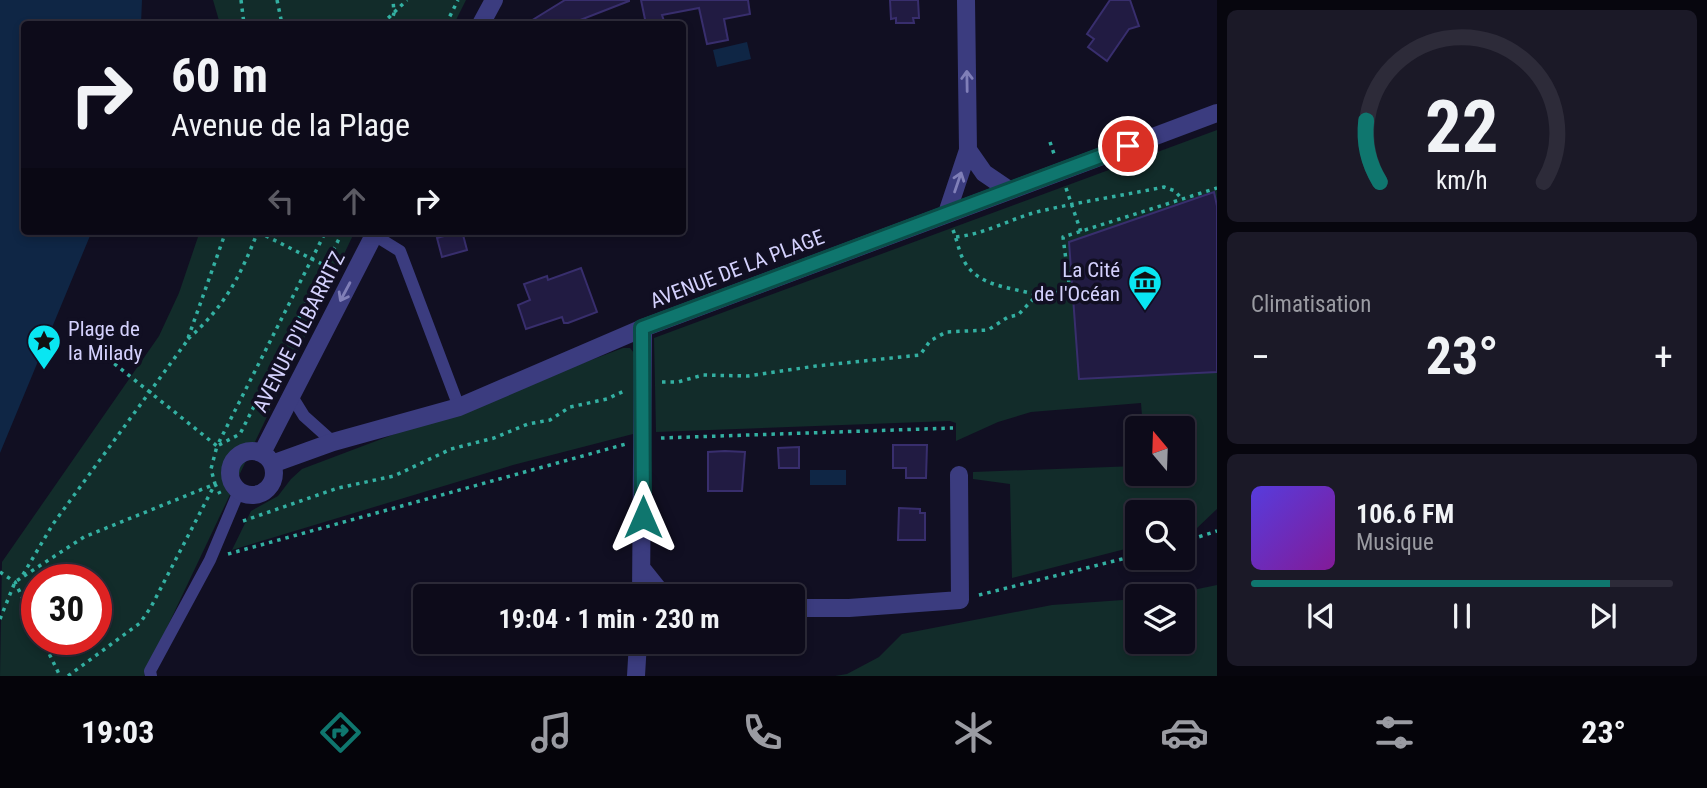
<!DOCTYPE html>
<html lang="fr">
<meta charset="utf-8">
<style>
body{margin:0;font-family:"Roboto Condensed",sans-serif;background:#1b1927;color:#f1f3f6;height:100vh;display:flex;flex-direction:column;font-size:26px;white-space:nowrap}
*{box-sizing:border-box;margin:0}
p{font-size:23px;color:#9a9ba2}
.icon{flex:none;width:38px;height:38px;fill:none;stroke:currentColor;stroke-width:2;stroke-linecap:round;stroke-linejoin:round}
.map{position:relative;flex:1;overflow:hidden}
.side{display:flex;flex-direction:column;gap:10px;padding:10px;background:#07060e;width:490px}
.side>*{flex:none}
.banner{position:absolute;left:21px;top:21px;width:665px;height:214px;border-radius:7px;box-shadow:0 4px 10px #0003,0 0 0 2px #2d2b39;background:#0d0b1a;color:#f1f3f6;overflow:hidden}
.needle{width:46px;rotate:341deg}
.tools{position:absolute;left:1125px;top:416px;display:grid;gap:14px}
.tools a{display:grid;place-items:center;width:70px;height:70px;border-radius:7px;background:#0d0b1a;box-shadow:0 4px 10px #0003,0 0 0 2px #2d2b39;font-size:35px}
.speed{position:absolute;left:21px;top:564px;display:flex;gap:14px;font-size:35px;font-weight:700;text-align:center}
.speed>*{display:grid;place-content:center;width:91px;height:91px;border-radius:50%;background:#0d0b1a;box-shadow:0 4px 10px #0003,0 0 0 2px #2d2b39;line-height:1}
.speed .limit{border:10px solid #d22;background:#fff;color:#111}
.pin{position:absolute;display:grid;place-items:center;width:60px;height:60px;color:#fff;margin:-30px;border:4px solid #fff;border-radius:50%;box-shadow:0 2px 7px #0007}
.me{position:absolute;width:77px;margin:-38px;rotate:0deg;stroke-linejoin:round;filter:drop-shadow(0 0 5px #0008)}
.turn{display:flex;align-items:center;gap:24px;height:147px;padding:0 35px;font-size:32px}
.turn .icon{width:91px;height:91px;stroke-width:2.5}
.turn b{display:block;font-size:49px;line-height:60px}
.lanes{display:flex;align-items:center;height:66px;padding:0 35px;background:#0003;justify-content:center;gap:35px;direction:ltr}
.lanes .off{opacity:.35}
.big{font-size:52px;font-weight:700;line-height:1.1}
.side .widget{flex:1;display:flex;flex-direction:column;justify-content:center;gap:10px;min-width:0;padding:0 24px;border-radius:10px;background:#1b1927}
.side .dial{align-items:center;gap:0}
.dial svg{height:182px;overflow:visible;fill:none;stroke:#2d2b39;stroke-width:7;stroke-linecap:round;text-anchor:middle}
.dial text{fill:#f1f3f6;stroke:none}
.song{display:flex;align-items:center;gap:21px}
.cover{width:84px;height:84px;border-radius:10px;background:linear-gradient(135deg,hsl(250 70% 55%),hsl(290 70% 35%))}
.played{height:7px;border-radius:4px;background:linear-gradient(90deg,#0f766e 85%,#2d2b39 85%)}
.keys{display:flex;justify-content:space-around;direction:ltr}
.heat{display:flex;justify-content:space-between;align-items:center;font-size:38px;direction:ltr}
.trip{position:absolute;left:413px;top:584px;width:392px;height:70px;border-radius:7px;background:#0d0b1a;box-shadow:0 4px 10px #0003,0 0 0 2px #2d2b39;font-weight:700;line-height:70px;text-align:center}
.menu{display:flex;height:112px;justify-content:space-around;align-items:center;background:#05040a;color:#9a9ba2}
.menu .icon{width:49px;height:49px}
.menu .active{color:#0f766e}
.menu b{font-size:32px;color:#f1f3f6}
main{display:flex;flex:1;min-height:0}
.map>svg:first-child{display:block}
.green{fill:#122c2a;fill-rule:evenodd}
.water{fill:#0f2645}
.building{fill:#211b42;stroke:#382e6d;stroke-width:2}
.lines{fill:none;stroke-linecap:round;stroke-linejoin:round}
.path{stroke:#33b0a2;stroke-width:3.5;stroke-dasharray:3.5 5;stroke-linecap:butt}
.service{stroke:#3b3c7f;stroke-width:12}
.minor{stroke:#3b3c7f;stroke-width:18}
.oneway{stroke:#807fb8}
.route-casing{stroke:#0a4d48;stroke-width:18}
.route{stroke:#0f766e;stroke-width:12}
.labels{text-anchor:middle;stroke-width:7;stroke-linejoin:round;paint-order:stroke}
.street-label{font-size:21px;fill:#d4d1fd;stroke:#110f22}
.poi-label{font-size:21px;fill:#d4d1fd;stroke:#110f22;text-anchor:end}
</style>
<main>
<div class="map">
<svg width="1217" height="676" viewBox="0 0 1217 676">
<rect width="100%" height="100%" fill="#110f22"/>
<!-- green -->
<path class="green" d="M213 0H466L454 24H220Z
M1217 130V509L1197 528 1183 533V513H1138L1137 546 1012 578 1010 484 973 479V472L1137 466 1138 474H1183V429H1143L1141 403 1031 412 998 422 956 441V423L950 421 656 432 654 338Z
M200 231H355L144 676H0L2 562 159 336 179 293ZM37 579H96V639H37Z
M623 348H630L634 353 633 434 513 465 232 550 251 511 278 496 291 479 302 469Z
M1217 585V676H835L847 674 879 657 902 634 1052 605 1137 599 1138 642H1183V597H1159Z"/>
<!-- water -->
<path class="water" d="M0 0H142L141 24H24V231H92L0 453Z
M747 42 751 59 717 67 713 50Z
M810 470H846V485H810Z"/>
<!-- building -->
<path class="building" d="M565 0H629V1L570 24H526Z
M641 0H748L750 14 724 19 728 40 707 44 699 8 662 15 664 21 646 24Z
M890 0H918L919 18H913L914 23H896V18L891 19Z
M1110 0H1130L1139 26 1129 29 1107 61 1088 47 1094 39 1087 34Z
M1214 192 1217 206V372L1079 379 1069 242Z
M462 231 467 250 442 257 437 238Z
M581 268 597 312 568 323H564L562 317 526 329 518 305 530 300 524 284 547 276 548 280Z
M893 445H927L926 478H906V468H893Z
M799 447V468H779L778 448Z
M725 451 745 452 742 491H708V452Z
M899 508 920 509V513H925V540H898Z"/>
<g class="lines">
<!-- path -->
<path class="path" d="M241 0 244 24
M277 0 282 24
M382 24 407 0
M391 24 394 13 393 0
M446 24 458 0
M1050 142 1054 154
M1066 188 1081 232
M953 230C957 240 959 252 964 261 978 287 1011 287 1037 295
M258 232 326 266 337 268
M956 237C987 234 1015 216 1045 210 1085 201 1125 195 1164 187L1175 191 1181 198
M188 339C225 306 240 277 258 231
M101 353 217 446 326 231
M662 382H678L703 375 748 376 816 366 920 355 930 341 946 332 988 330 1008 317 1018 315 1037 295 1070 291 1063 237 1217 188
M661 438 953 428
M243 521 338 488 394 476 451 449 494 438 528 424 550 420 570 407 607 399 624 391
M1183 542 1217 531
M228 554 626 444
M0 572 15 582 37 628
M24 576 84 537 215 484 220 494
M979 595 1138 555
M0 619 15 582 21 578 53 524 187 341 226 231
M42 639 60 676
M68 676 140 623 151 607 215 484 211 469 217 446 240 434 343 231"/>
<!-- service -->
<path class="service" d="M374 235 400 251 459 407
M291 395 304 416 333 442
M151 676 150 671 210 560 239 491"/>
<!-- minor -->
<path class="minor" d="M481 24 494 0
M968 150 984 173 1009 190
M947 213 968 150 966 0
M230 473a22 22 0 1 1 44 0a22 22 0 1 1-44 0Z
M262 453 376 231
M272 464 333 442 459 407 643 328 1217 113
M643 570 663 595 670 597
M641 597 643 328
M793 608H849L960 600 959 475
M636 676 638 642"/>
</g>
<!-- one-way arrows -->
<defs><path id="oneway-shaft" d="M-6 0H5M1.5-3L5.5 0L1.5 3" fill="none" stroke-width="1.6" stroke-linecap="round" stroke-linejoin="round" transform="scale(1.75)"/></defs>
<g class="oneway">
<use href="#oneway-shaft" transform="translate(967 81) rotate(-91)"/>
<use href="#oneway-shaft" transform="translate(958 182) rotate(-71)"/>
<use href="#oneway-shaft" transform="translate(345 292) rotate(118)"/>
</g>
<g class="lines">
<!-- route casing -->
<g class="route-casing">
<path id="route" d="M643 517 642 328 1128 146"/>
</g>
<!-- route -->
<use href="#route" class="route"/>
</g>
<!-- icons -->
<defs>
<g id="museum-pin" transform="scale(1.75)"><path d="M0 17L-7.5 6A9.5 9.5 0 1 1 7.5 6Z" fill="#09e6f2" stroke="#110f22"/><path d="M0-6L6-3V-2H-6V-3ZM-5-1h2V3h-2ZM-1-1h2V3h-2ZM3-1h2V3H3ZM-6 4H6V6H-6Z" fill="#111"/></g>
<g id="sight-pin" transform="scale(1.75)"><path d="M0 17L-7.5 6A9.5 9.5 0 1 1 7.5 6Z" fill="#09e6f2" stroke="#110f22"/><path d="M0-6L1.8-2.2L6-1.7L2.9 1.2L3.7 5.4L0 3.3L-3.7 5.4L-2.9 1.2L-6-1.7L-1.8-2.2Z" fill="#111"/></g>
</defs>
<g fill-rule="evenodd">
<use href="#museum-pin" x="1145" y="282"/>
<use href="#sight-pin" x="44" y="341"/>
</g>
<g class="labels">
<!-- street labels -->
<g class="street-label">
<text transform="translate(737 269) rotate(-21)" y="7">AVENUE DE LA PLAGE</text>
<text transform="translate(299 332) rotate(-63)" y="7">AVENUE D'ILBARRITZ</text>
</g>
<!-- poi labels -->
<g class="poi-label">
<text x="1120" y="277">La Cité<tspan x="1120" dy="24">de l'Océan</tspan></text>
<text x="68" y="336" text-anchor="start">Plage de<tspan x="68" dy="24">la Milady</tspan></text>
</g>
</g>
</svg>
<div class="tools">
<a><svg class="needle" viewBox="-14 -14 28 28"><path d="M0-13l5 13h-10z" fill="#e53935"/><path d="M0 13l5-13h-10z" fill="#9a9ba2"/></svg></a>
<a><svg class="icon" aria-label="search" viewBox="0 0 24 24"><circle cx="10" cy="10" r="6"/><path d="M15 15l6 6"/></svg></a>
<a><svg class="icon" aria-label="layers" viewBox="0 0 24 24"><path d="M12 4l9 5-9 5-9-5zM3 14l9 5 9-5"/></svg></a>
</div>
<div class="speed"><div class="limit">30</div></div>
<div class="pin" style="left:1128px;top:146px;background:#d93025"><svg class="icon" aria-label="arrive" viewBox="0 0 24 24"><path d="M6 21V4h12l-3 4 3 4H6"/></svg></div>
<svg class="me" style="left:643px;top:517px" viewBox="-20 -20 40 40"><path d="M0-17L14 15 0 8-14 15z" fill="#0f766e" stroke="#fff" stroke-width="4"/></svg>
<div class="trip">19:04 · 1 min · 230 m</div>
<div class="banner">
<div class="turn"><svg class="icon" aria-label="right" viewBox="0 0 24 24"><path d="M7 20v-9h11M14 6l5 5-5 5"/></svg><div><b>60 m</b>Avenue de la Plage</div></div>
<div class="lanes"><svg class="icon off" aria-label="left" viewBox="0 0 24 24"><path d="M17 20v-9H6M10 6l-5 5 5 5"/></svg><svg class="icon off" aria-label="ahead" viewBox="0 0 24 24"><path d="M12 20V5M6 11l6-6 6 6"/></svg><svg class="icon" aria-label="right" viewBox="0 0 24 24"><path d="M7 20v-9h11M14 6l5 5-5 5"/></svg></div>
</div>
</div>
<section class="side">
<div class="widget dial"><svg viewBox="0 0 100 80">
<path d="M14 69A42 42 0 1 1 86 69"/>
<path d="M14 69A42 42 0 0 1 8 42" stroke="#0f766e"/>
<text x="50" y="56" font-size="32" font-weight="700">22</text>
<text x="50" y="72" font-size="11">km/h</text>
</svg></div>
<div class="widget"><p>Climatisation</p>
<div class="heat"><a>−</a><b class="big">23°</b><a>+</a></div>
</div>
<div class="widget">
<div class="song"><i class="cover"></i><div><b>106.6 FM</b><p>Musique</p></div></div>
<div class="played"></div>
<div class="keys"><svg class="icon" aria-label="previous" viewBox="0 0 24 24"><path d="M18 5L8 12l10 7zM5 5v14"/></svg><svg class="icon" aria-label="pause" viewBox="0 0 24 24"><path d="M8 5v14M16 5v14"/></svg><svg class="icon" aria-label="next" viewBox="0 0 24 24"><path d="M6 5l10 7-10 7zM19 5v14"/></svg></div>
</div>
</section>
</main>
<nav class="menu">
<b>19:03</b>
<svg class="icon active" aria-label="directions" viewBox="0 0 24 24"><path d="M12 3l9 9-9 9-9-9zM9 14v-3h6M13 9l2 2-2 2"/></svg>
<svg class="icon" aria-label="music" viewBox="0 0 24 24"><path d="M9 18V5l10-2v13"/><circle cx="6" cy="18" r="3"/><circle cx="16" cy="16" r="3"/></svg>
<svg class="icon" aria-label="phone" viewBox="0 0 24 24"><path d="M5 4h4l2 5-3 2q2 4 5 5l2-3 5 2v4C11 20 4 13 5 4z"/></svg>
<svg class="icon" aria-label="climate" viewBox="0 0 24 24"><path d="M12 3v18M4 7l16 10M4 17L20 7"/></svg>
<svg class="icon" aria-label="car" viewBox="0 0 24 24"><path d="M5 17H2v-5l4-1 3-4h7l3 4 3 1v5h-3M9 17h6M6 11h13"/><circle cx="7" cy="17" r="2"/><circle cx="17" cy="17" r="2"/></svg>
<svg class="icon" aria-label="filters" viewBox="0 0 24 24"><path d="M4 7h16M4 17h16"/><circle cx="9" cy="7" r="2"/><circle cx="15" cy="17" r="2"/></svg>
<b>23°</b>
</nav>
